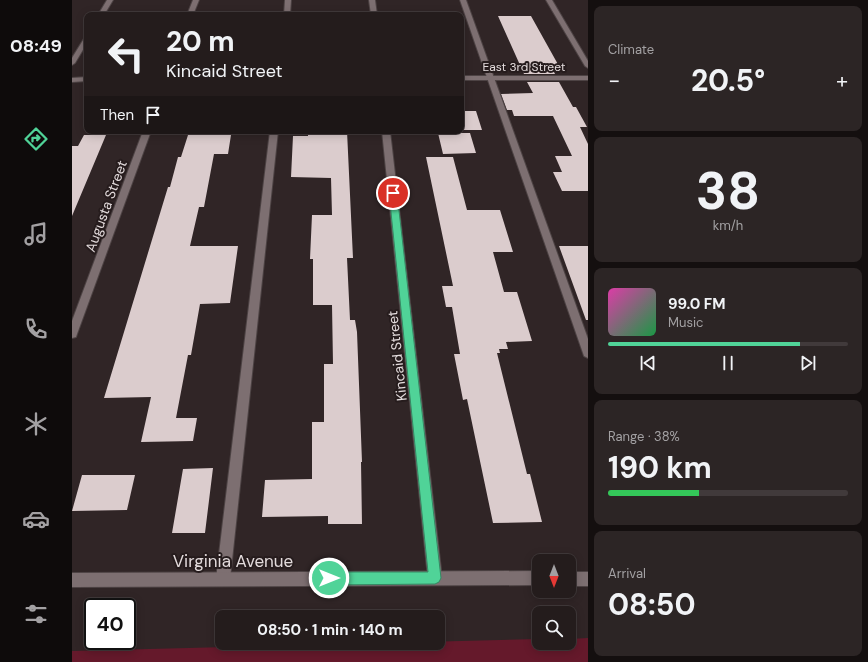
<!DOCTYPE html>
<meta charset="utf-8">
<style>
body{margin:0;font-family:"DM Sans",sans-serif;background:#2c2525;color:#f1f3f6;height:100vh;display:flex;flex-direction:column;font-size:15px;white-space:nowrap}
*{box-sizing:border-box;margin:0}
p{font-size:13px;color:#a3a1a3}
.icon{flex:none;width:22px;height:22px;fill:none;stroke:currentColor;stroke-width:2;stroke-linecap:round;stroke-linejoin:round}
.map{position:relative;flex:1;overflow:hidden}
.panel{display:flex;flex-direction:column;gap:6px;padding:6px;background:#140f0f;width:280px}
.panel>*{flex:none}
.top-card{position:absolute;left:12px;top:12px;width:380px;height:122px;border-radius:8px;box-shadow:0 2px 10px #0003,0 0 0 1px #413a3b;background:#241c1c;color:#f1f3f6;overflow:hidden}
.needle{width:26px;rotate:180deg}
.controls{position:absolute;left:460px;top:554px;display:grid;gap:8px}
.controls a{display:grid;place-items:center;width:44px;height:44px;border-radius:8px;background:#241c1c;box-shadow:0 2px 10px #0003,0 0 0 1px #413a3b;font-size:20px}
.speed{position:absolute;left:12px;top:598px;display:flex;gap:8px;font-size:20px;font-weight:700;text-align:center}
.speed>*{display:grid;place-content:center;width:52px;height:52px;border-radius:50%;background:#241c1c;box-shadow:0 2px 10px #0003,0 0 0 1px #413a3b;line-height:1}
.speed .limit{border:2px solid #111;border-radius:6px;background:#fff;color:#111}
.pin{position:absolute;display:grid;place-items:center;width:34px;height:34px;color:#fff;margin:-17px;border:2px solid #fff;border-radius:50%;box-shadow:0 1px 4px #0007}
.me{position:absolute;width:44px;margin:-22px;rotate:90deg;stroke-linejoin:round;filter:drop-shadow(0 0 3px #0008)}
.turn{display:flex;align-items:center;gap:14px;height:84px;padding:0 16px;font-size:18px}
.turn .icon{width:52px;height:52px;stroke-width:2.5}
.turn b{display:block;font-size:28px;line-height:34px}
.then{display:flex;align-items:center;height:38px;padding:0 16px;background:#0003;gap:8px;font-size:15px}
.big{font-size:30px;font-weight:700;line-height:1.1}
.panel .widget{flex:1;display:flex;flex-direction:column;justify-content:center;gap:6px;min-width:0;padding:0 14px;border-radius:8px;background:#2c2525}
.panel .dial{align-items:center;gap:0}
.dial b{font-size:52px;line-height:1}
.song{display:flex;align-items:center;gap:12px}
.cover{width:48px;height:48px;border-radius:6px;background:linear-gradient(135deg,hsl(320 70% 55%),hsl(140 70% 35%))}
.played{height:4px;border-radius:2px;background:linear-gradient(90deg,#50d398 80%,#413a3b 80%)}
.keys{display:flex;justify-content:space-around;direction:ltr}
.heat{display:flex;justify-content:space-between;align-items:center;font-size:22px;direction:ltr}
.charge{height:6px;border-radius:3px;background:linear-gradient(90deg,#34c759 38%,#413a3b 0)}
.trip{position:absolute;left:143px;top:610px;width:230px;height:40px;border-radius:8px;background:#241c1c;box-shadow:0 2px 10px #0003,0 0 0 1px #413a3b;font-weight:700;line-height:40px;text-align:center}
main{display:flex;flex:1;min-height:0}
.tabs{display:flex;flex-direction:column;width:72px;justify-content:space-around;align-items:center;background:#0e0b0b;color:#a3a1a3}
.tabs .icon{width:28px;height:28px}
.tabs .selected{color:#50d398}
.tabs b{font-size:18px;color:#f1f3f6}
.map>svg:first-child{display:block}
.green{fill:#65192b}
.building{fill:#dbcccd}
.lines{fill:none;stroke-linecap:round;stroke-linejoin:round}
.service-casing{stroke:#4d4344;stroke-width:2}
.minor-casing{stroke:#4d4344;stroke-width:2}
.tertiary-casing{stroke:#4d4344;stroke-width:2}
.service{fill:#7d6f71;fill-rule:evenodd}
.minor{fill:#7d6f71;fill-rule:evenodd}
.tertiary{fill:#7d6f71;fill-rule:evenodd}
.route{fill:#50d398;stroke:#348963}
.labels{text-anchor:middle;stroke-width:4;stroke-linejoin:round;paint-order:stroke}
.far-street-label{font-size:12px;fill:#e3dbdc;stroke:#261c1d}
.street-label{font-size:14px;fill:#e3dbdc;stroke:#261c1d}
.near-street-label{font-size:17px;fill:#e3dbdc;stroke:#261c1d}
</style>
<main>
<nav class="tabs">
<b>08:49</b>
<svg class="icon selected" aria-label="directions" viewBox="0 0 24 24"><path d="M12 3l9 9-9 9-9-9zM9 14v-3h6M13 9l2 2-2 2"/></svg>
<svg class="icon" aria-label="music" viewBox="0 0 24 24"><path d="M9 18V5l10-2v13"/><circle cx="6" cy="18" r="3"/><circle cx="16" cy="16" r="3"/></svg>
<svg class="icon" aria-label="phone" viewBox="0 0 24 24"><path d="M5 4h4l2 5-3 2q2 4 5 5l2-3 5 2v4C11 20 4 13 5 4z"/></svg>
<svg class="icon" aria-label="climate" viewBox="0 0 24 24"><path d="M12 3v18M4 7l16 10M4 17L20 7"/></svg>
<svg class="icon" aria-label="car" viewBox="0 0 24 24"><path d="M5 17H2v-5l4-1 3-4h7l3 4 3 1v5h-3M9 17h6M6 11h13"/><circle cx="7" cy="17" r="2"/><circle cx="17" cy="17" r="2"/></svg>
<svg class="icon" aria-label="filters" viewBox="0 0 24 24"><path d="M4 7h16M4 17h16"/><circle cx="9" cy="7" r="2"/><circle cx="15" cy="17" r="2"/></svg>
</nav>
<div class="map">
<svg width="516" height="662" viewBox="0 0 516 662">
<rect width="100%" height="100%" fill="#302526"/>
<!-- green -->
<path class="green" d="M516 638V662H0V651L467 639V643H497V639Z"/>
<!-- building -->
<path class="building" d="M426 16H459L488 68H480L483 74H452Z
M455 82H487L501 107H504L515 127H508L516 144V191H490L481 172H490L483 156H500L481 116H442L440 110H435L429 94 461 93Z
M389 111H404L410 130H389Z
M236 131H275L281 258H275L278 320H283L285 332 290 462H289L290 524H256V516L190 517 193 480 240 479V422H252V364H261L260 305H241V259H238L240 215H260L259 178 219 177 221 136H236Z
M366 133H398L404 153 371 154Z
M12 135H34L0 216V146H6Z
M116 135H159L156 154H142L132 207H127L118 246H166L158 303 128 304 119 355H116L104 418H125L121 441 69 442 79 397 32 398 96 187H98L106 157H109Z
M354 157H381L395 210H428L441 252H421L432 292H445L460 341 434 342 436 349H427L428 353H425L455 474H458L470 522 421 523 395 399 391 400 382 354H388L380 307H374L370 286H381Z
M487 246H516V320H514Z
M141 468 133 533H100L111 469Z
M10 475H63L55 510 0 511Z"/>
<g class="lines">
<!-- service casing -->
<g class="service-casing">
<path id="service" d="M35 0H41L32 15H26Z
M213 0H219L218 15H212Z
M388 0H394L516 339V358L512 356 511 353Z
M15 36V43L3 63 0 65V58L13 37Z
M198 131H206L158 579 156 584 151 586 146 584 144 579Z"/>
</g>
<!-- minor casing -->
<g class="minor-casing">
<path id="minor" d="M121 0H127L121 15H115Z
M297 0H303L305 15H299Z
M389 76H516V80H389Z
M15 77V81L0 82V78Z
M71 131H79L5 334 4 337 0 338V321Z
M310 131H318L370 578 368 583 363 585 358 583 356 578Z"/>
</g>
<!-- tertiary casing -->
<g class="tertiary-casing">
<path id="tertiary" d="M474 0H480L516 61V68L513 66Z
M467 571V585L0 587V573Z
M497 572H516V586H497Z"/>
</g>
<!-- service -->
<use href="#service" class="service"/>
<!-- minor -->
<use href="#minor" class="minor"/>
<!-- tertiary -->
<use href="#tertiary" class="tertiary"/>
</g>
<!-- route -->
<path class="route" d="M321 190 325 193 369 578 367 582 363 584 257 585 253 583 251 578 253 574 257 572H356L317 193Z"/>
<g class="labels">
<!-- far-street labels -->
<g class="far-street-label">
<text x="452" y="71">East 3rd Street</text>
</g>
<!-- street labels -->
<g class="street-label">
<text transform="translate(34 206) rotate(-70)" y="5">Augusta Street</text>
<text transform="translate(325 356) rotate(-96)" y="5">Kincaid Street</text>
</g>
<!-- near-street labels -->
<g class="near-street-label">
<text x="161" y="567">Virginia Avenue</text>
</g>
</g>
</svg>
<div class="controls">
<a><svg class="needle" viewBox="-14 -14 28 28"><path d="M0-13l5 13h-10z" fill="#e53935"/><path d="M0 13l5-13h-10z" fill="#a3a1a3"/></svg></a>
<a><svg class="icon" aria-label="search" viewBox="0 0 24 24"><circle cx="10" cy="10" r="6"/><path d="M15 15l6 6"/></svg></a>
</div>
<div class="speed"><div class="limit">40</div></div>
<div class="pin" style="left:321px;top:193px;background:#d93025"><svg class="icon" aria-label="arrive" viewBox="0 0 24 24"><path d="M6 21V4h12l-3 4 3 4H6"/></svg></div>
<svg class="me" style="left:257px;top:578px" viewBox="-20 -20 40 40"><circle r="17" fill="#50d398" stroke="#fff" stroke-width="3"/><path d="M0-11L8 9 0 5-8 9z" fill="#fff"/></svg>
<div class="trip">08:50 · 1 min · 140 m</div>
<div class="top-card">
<div class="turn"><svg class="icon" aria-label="left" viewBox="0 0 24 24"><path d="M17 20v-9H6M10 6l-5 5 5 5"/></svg><div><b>20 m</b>Kincaid Street</div></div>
<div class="then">Then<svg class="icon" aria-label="arrive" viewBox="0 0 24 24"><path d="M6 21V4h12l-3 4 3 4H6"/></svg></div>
</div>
</div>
<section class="panel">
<div class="widget"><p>Climate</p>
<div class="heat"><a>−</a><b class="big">20.5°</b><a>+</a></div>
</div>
<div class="widget dial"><b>38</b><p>km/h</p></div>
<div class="widget">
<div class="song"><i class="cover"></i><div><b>99.0 FM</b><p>Music</p></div></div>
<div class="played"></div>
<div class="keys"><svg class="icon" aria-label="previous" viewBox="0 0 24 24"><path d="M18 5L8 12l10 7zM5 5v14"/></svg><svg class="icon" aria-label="pause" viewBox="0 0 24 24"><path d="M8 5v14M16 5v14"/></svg><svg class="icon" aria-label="next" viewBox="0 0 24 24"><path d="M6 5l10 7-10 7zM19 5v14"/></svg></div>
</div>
<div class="widget"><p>Range · 38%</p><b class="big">190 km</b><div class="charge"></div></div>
<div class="widget"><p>Arrival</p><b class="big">08:50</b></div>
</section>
</main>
